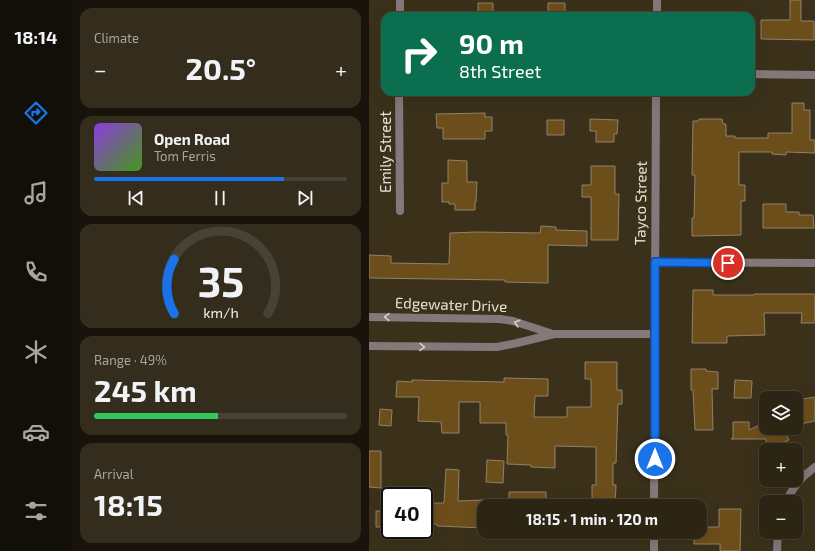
<!DOCTYPE html>
<meta charset="utf-8">
<style>
body{margin:0;font-family:"Exo 2",sans-serif;background:#342d1d;color:#f1f3f6;height:100vh;display:flex;flex-direction:column;font-size:15px;white-space:nowrap}
*{box-sizing:border-box;margin:0}
p{font-size:13px;color:#a6a5a0}
.icon{flex:none;width:22px;height:22px;fill:none;stroke:currentColor;stroke-width:2;stroke-linecap:round;stroke-linejoin:round}
.map{position:relative;flex:1;overflow:hidden}
.drawer{display:flex;flex-direction:column;gap:8px;padding:8px;background:#18140b;width:297px}
.drawer>*{flex:none}
.hud{position:absolute;left:12px;top:12px;width:374px;height:84px;border-radius:12px;box-shadow:0 4px 16px #0002,0 0 0 1px #484234;background:#0b6e4f;color:#fff;overflow:hidden}
.buttons{position:absolute;left:390px;top:391px;display:grid;gap:8px}
.buttons a{display:grid;place-items:center;width:44px;height:44px;border-radius:8px;background:#2c2514;box-shadow:0 4px 16px #0002,0 0 0 1px #484234;font-size:20px}
.speed{position:absolute;left:12px;top:487px;display:flex;gap:8px;font-size:20px;font-weight:700;text-align:center}
.speed>*{display:grid;place-content:center;width:52px;height:52px;border-radius:50%;background:#2c2514;box-shadow:0 4px 16px #0002,0 0 0 1px #484234;line-height:1}
.speed .limit{border:2px solid #111;border-radius:6px;background:#fff;color:#111}
.pin{position:absolute;display:grid;place-items:center;width:34px;height:34px;color:#fff;margin:-17px;border:2px solid #fff;border-radius:50%;box-shadow:0 1px 4px #0007}
.me{position:absolute;width:44px;margin:-22px;rotate:0deg;stroke-linejoin:round;filter:drop-shadow(0 0 3px #0008)}
.turn{display:flex;align-items:center;gap:14px;height:84px;padding:0 12px;font-size:18px}
.turn .icon{width:52px;height:52px;stroke-width:2.5}
.turn b{display:block;font-size:28px;line-height:34px}
.big{font-size:30px;font-weight:700;line-height:1.1}
.drawer .card{flex:1;display:flex;flex-direction:column;justify-content:center;gap:6px;min-width:0;padding:0 14px;border-radius:12px;background:#342d1d}
.drawer .dial{align-items:center;gap:0}
.dial svg{height:104px;overflow:visible;fill:none;stroke:#484234;stroke-width:7;stroke-linecap:round;text-anchor:middle}
.dial text{fill:#f1f3f6;stroke:none}
.song{display:flex;align-items:center;gap:12px}
.cover{width:48px;height:48px;border-radius:6px;background:linear-gradient(135deg,hsl(270 70% 55%),hsl(100 70% 35%))}
.played{height:4px;border-radius:2px;background:linear-gradient(90deg,#1a73e8 75%,#484234 75%)}
.keys{display:flex;justify-content:space-around;direction:ltr}
.heat{display:flex;justify-content:space-between;align-items:center;font-size:22px;direction:ltr}
.charge{height:6px;border-radius:3px;background:linear-gradient(90deg,#34c759 49%,#484234 0)}
.trip{position:absolute;left:108px;top:499px;width:230px;height:40px;border-radius:12px;background:#2c2514;box-shadow:0 4px 16px #0002,0 0 0 1px #484234;font-weight:700;line-height:40px;text-align:center}
main{display:flex;flex:1;min-height:0}
.tabs{display:flex;flex-direction:column;width:72px;justify-content:space-around;align-items:center;background:#120f08;color:#a6a5a0}
.tabs .icon{width:28px;height:28px}
.tabs .selected{color:#1a73e8}
.tabs b{font-size:18px;color:#f1f3f6}
.map>svg:first-child{display:block}
.building{fill:#6c4e1b;stroke:#91816b}
.lines{fill:none;stroke-linecap:round;stroke-linejoin:round}
.minor{stroke:#85787a;stroke-width:8}
.tertiary{stroke:#85787a;stroke-width:8}
.oneway{stroke:#d5cec4}
.route-casing{stroke:#114b97;stroke-width:10}
.route{stroke:#1a73e8;stroke-width:7}
.labels{text-anchor:middle;stroke-width:4;stroke-linejoin:round;paint-order:stroke}
.street-label{font-size:15px;fill:#e9e3d6;stroke:#3b311b}
</style>
<main>
<nav class="tabs">
<b>18:14</b>
<svg class="icon selected" aria-label="directions" viewBox="0 0 24 24"><path d="M12 3l9 9-9 9-9-9zM9 14v-3h6M13 9l2 2-2 2"/></svg>
<svg class="icon" aria-label="music" viewBox="0 0 24 24"><path d="M9 18V5l10-2v13"/><circle cx="6" cy="18" r="3"/><circle cx="16" cy="16" r="3"/></svg>
<svg class="icon" aria-label="phone" viewBox="0 0 24 24"><path d="M5 4h4l2 5-3 2q2 4 5 5l2-3 5 2v4C11 20 4 13 5 4z"/></svg>
<svg class="icon" aria-label="climate" viewBox="0 0 24 24"><path d="M12 3v18M4 7l16 10M4 17L20 7"/></svg>
<svg class="icon" aria-label="car" viewBox="0 0 24 24"><path d="M5 17H2v-5l4-1 3-4h7l3 4 3 1v5h-3M9 17h6M6 11h13"/><circle cx="7" cy="17" r="2"/><circle cx="17" cy="17" r="2"/></svg>
<svg class="icon" aria-label="filters" viewBox="0 0 24 24"><path d="M4 7h16M4 17h16"/><circle cx="9" cy="7" r="2"/><circle cx="15" cy="17" r="2"/></svg>
</nav>
<section class="drawer">
<div class="card"><p>Climate</p>
<div class="heat"><a>−</a><b class="big">20.5°</b><a>+</a></div>
</div>
<div class="card">
<div class="song"><i class="cover"></i><div><b>Open Road</b><p>Tom Ferris</p></div></div>
<div class="played"></div>
<div class="keys"><svg class="icon" aria-label="previous" viewBox="0 0 24 24"><path d="M18 5L8 12l10 7zM5 5v14"/></svg><svg class="icon" aria-label="pause" viewBox="0 0 24 24"><path d="M8 5v14M16 5v14"/></svg><svg class="icon" aria-label="next" viewBox="0 0 24 24"><path d="M6 5l10 7-10 7zM19 5v14"/></svg></div>
</div>
<div class="card dial"><svg viewBox="0 0 100 80">
<path d="M14 69A42 42 0 1 1 86 69"/>
<path d="M14 69A42 42 0 0 1 14 27" stroke="#1a73e8"/>
<text x="50" y="56" font-size="32" font-weight="700">35</text>
<text x="50" y="72" font-size="11">km/h</text>
</svg></div>
<div class="card"><p>Range · 49%</p><b class="big">245 km</b><div class="charge"></div></div>
<div class="card"><p>Arrival</p><b class="big">18:15</b></div>
</section>
<div class="map">
<svg width="446" height="551" viewBox="0 0 446 551">
<rect width="100%" height="100%" fill="#3b311b"/>
<!-- building -->
<path class="building" d="M421 0H432V21H445V40L392 39V20H421Z
M109 3H124V16H109Z
M179 3H196V16H179Z
M423 103H435V110H441V140H446V153L417 152V155L403 154V152H370V185H376V201H372V235L323 236V218H325L326 175H323L324 121H329L330 119H353L354 124H357V136H366V138H399V133H423Z
M116 113V117H123V131H116V139H74V128H68L67 114Z
M221 119 249 120 248 134H245V142H227V131H221Z
M178 120H195V135H178Z
M79 160 98 161V182H108L107 202H106V210H86V204H80V202H73V183H79Z
M222 166H246V194H250L249 240H222V197H213V185H222Z
M394 204H417V212H430V215H444L445 228H394Z
M172 226 187 227V230L218 231V246L179 245V283L136 282V280L0 278V255L22 256V263L80 264 81 233 108 232 171 233Z
M324 290H344V295H385V294H446V323H432L433 313H395L396 335 358 336V343H323Z
M216 362H248V390H253V404H249L247 463H244V485H247L246 505H223V485H227V447L186 446V468L162 467V465L138 464 139 435H137V423H111V402H90V433H73L72 422 49 421 50 397H27L28 381 43 382V380L135 382V378L179 379V396H166L165 417H198V407H222V379H216Z
M322 369H337V371L349 372V389H343L344 430H326L324 390H322Z
M366 380 383 381 382 398H365Z
M446 397V421L427 425V400Z
M11 409 23 410 22 426 10 425Z
M364 422H380V430L397 422V428H414L420 440 401 449 396 439H362L364 438Z
M0 451H12V488L0 487Z
M118 460 135 461 134 483 117 482Z
M77 469 90 470 89 501 115 500V528L68 526V524H55V503H75Z
M140 492H177V506H140Z
M350 509H372L371 551H351V544H325V532H331V527H350Z
M7 511H21V527H7Z"/>
<g class="lines">
<!-- minor -->
<path class="minor" d="M31 16V0
M382 74 446 75
M30 92 31 211
M286 262 446 263
M0 317 131 319 144 321 184 334
M0 346 128 347 148 343 185 334H287
M417 502C423 488 433 476 446 467
M408 551 409 532"/>
<!-- tertiary -->
<path class="tertiary" d="M288 16V0
M285 506 287 92
M285 551V532"/>
</g>
<!-- one-way arrows -->
<defs><path id="oneway-chevron" d="M-2-3.5L2.5 0L-2 3.5" fill="none" stroke-width="1.6" stroke-linecap="round" stroke-linejoin="round"/></defs>
<g class="oneway">
<use href="#oneway-chevron" transform="translate(18 317) rotate(-179)"/>
<use href="#oneway-chevron" transform="translate(148 323) rotate(-164)"/>
<use href="#oneway-chevron" transform="translate(53 347) rotate(1)"/>
</g>
<g class="lines">
<!-- route casing -->
<g class="route-casing">
<path id="route" d="M286 459V262L359 263"/>
</g>
<!-- route -->
<use href="#route" class="route"/>
</g>
<g class="labels">
<!-- street labels -->
<g class="street-label">
<text transform="translate(17 152) rotate(-90)" y="5">Emily Street</text>
<text transform="translate(272 203) rotate(-89)" y="5">Tayco Street</text>
<text transform="translate(82 305) rotate(2)" y="5">Edgewater Drive</text>
</g>
</g>
</svg>
<div class="buttons">
<a><svg class="icon" aria-label="layers" viewBox="0 0 24 24"><path d="M12 4l9 5-9 5-9-5zM3 14l9 5 9-5"/></svg></a>
<a>+</a>
<a>−</a>
</div>
<div class="speed"><div class="limit">40</div></div>
<div class="pin" style="left:359px;top:263px;background:#d93025"><svg class="icon" aria-label="arrive" viewBox="0 0 24 24"><path d="M6 21V4h12l-3 4 3 4H6"/></svg></div>
<svg class="me" style="left:286px;top:459px" viewBox="-20 -20 40 40"><circle r="17" fill="#1a73e8" stroke="#fff" stroke-width="3"/><path d="M0-11L8 9 0 5-8 9z" fill="#fff"/></svg>
<div class="trip">18:15 · 1 min · 120 m</div>
<div class="hud">
<div class="turn"><svg class="icon" aria-label="right" viewBox="0 0 24 24"><path d="M7 20v-9h11M14 6l5 5-5 5"/></svg><div><b>90 m</b>8th Street</div></div>
</div>
</div>
</main>
